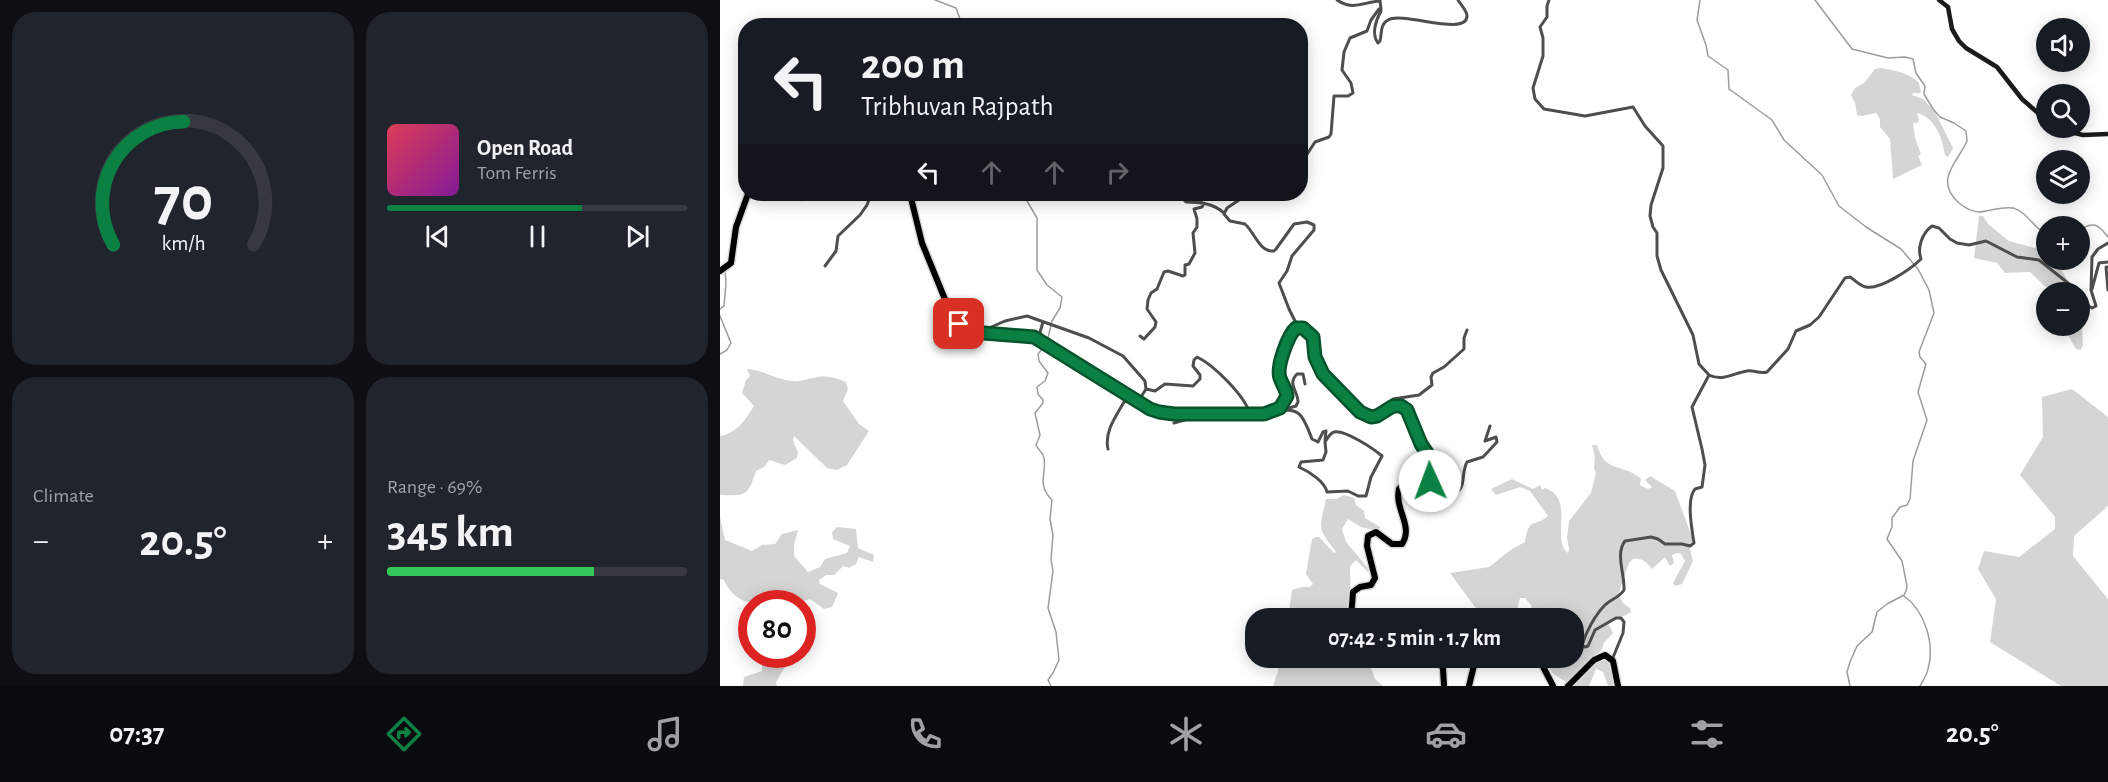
<!DOCTYPE html>
<meta charset="utf-8">
<style>
body{margin:0;font-family:"Alegreya Sans",sans-serif;background:#20242c;color:#f1f3f6;height:100vh;display:flex;flex-direction:column;font-size:22px;white-space:nowrap}
*{box-sizing:border-box;margin:0}
p{font-size:20px;color:#9ea1a6}
.icon{flex:none;width:33px;height:33px;fill:none;stroke:currentColor;stroke-width:2;stroke-linecap:round;stroke-linejoin:round}
.map{position:relative;flex:1;overflow:hidden}
.drawer{display:flex;flex-direction:column;gap:12px;padding:12px;background:#0d0f14;width:720px}
.drawer>*{flex:none}
.hud{position:absolute;left:18px;top:18px;width:570px;height:183px;border-radius:24px;box-shadow:0 3px 15px #0003;background:#171b24;color:#f1f3f6;overflow:hidden}
.tools{position:absolute;left:1316px;top:18px;display:grid;gap:12px}
.tools a{display:grid;place-items:center;width:54px;height:54px;border-radius:50%;background:#171b24;box-shadow:0 3px 15px #0003;font-size:30px}
.speed{position:absolute;left:18px;top:590px;display:flex;gap:12px;font-size:30px;font-weight:700;text-align:center}
.speed>*{display:grid;place-content:center;width:78px;height:78px;border-radius:50%;background:#171b24;box-shadow:0 3px 15px #0003;line-height:1}
.speed .limit{border:9px solid #d22;background:#fff;color:#111}
.pin{position:absolute;display:grid;place-items:center;width:51px;height:51px;color:#fff;margin:-26px;border-radius:12px;box-shadow:0 3px 9px #0006}
.me{position:absolute;width:66px;margin:-33px;rotate:358deg;stroke-linejoin:round;filter:drop-shadow(0 0 4px #0008)}
.turn{display:flex;align-items:center;gap:21px;height:126px;padding:0 24px;font-size:27px}
.turn .icon{width:78px;height:78px;stroke-width:2.5}
.turn b{display:block;font-size:42px;line-height:51px}
.lanes{display:flex;align-items:center;height:57px;padding:0 24px;background:#0003;justify-content:center;gap:30px;direction:ltr}
.lanes .off{opacity:.35}
.big{font-size:45px;font-weight:700;line-height:1.1}
.drawer .tile{flex:1;display:flex;flex-direction:column;justify-content:center;gap:9px;min-width:0;padding:0 21px;border-radius:24px;background:#20242c}
.drawer .dial{align-items:center;gap:0}
.dial svg{height:156px;overflow:visible;fill:none;stroke:#363941;stroke-width:7;stroke-linecap:round;text-anchor:middle}
.dial text{fill:#f1f3f6;stroke:none}
.song{display:flex;align-items:center;gap:18px}
.cover{width:72px;height:72px;border-radius:9px;background:linear-gradient(135deg,hsl(350 70% 55%),hsl(290 70% 35%))}
.played{height:6px;border-radius:3px;background:linear-gradient(90deg,#0b8043 65%,#363941 65%)}
.keys{display:flex;justify-content:space-around;direction:ltr}
.heat{display:flex;justify-content:space-between;align-items:center;font-size:33px;direction:ltr}
.charge{height:9px;border-radius:4px;background:linear-gradient(90deg,#34c759 69%,#363941 0)}
.drawer .tiles{flex:1;display:grid;gap:12px;grid-template-columns:repeat(2,1fr)}
.trip{position:absolute;left:525px;top:608px;width:339px;height:60px;border-radius:24px;background:#171b24;box-shadow:0 3px 15px #0003;font-weight:700;line-height:60px;text-align:center}
.tab-bar{display:flex;height:96px;justify-content:space-around;align-items:center;background:#090b0e;color:#9ea1a6}
.tab-bar .icon{width:42px;height:42px}
.tab-bar .on{color:#0b8043}
.tab-bar b{font-size:27px;color:#f1f3f6}
main{display:flex;flex:1;min-height:0}
.map>svg:first-child{display:block}
.green{fill:#d5d5d5}
.lines{fill:none;stroke-linecap:round;stroke-linejoin:round}
.stream{stroke:#9c9c9c;stroke-width:1.5}
.trunk-casing{stroke:#dbdbdb;stroke-width:9}
.minor{stroke:#4e4e4e;stroke-width:3}
.secondary{stroke:#1b1b1b;stroke-width:4.5}
.trunk{stroke:#000;stroke-width:6}
.route-casing{stroke:#07532c;stroke-width:15}
.route{stroke:#0b8043;stroke-width:10}
</style>
<main>
<section class="drawer">
<div class="tiles">
<div class="tile dial"><svg viewBox="0 0 100 80">
<path d="M14 69A42 42 0 1 1 86 69"/>
<path d="M14 69A42 42 0 0 1 50 6" stroke="#0b8043"/>
<text x="50" y="56" font-size="32" font-weight="700">70</text>
<text x="50" y="72" font-size="11">km/h</text>
</svg></div>
<div class="tile">
<div class="song"><i class="cover"></i><div><b>Open Road</b><p>Tom Ferris</p></div></div>
<div class="played"></div>
<div class="keys"><svg class="icon" aria-label="previous" viewBox="0 0 24 24"><path d="M18 5L8 12l10 7zM5 5v14"/></svg><svg class="icon" aria-label="pause" viewBox="0 0 24 24"><path d="M8 5v14M16 5v14"/></svg><svg class="icon" aria-label="next" viewBox="0 0 24 24"><path d="M6 5l10 7-10 7zM19 5v14"/></svg></div>
</div>
<div class="tile"><p>Climate</p>
<div class="heat"><a>−</a><b class="big">20.5°</b><a>+</a></div>
</div>
<div class="tile"><p>Range · 69%</p><b class="big">345 km</b><div class="charge"></div></div>
</div>
</section>
<div class="map">
<svg width="1388" height="686" viewBox="0 0 1388 686">
<rect width="100%" height="100%" fill="#fff"/>
<!-- green -->
<path class="green" d="M1160 68C1174 70 1190 73 1199 83L1201 93H1193L1192 95 1203 99 1215 112 1233 148 1228 157 1225 155C1222 138 1216 118 1197 113L1199 120 1197 123H1193L1195 138 1201 154 1198 156 1202 165 1173 179 1170 139 1160 127V119L1156 113 1142 116 1137 115 1135 103 1131 95 1135 88 1144 83 1155 69Z
M1259 216H1263L1268 224 1289 241 1326 251V260L1336 261 1352 288 1357 292H1328V289L1310 272 1285 273 1277 263 1254 258Z
M1359 295 1367 313 1366 320 1362 322 1363 346 1360 350 1356 349 1343 326H1359Z
M27 369C43 370 57 380 74 381 80 382 86 379 93 378 105 375 114 377 126 382L128 389 123 401 139 424 149 431 127 465 117 470 107 468 74 436 73 440 78 453 77 458 65 465 49 460 44 467 36 471C28 496 26 496 0 495V436C16 434 26 419 34 406L22 393 26 380 30 376Z
M1352 389 1388 417V506L1354 536 1353 556 1388 599V686H1341L1270 642 1276 599 1258 569 1264 551 1299 557 1335 529V517L1300 475 1323 437 1322 397Z
M872 445H877C885 474 902 462 921 479L920 485 928 489 932 487 925 480 930 476 955 491 973 540 969 545 973 561 962 584 956 586 953 584 954 581 965 561 961 554 957 553 952 555 954 563 950 566 945 557 932 569C926 562 923 558 913 559L909 563 898 595 904 604 910 608 911 612C904 617 896 618 888 623L893 633 884 643 881 651 866 662 848 683 833 674 823 657H854V618H814L811 605 805 598H800L797 610 775 618H763L730 573 769 567 792 549 805 542C809 516 814 528 828 516L810 491 800 487 776 495 771 489 792 479 813 489 820 485 822 490 825 488C856 499 830 539 848 553L849 549 847 538 849 521 871 493 876 473 874 469 875 457Z
M624 495 634 498 636 505 644 511 645 518 660 527 659 531 641 527 628 519 622 529 626 542 649 569 648 572 636 560 630 566 631 610 627 618H568L572 590 582 587H590L593 584 586 574 592 539 596 537H599L614 553 616 552C597 526 599 531 606 499H616Z
M0 517 5 540 32 551 42 545 55 544 62 534 78 530 74 545V556L88 572 100 567 105 559 127 553 130 546 113 539 112 532 117 527 136 529 138 548 154 555 153 562 139 557 136 564 129 568 123 566 114 575H106L99 580 100 584 118 593 112 607 104 609 90 599 83 601V605L82 603H68L65 597 59 593V603L42 592C31 613 10 595 4 580L0 579Z
M34 654H60L65 667 56 682 57 686H23L24 677 42 671V665Z
M558 657H647L655 679 663 686H553L558 671Z
M883 660C894 662 893 676 895 686H888L883 672 876 669 869 686H853L875 663Z"/>
<g class="lines">
<!-- stream -->
<path class="stream" d="M215 0 236 8 240 19 248 26
M980 0 977 20 986 45 988 56 1008 70 1009 89 1052 120 1064 140 1102 175 1119 206 1146 227 1181 249 1198 269 1209 290 1214 313 1199 352 1200 357 1206 364 1198 392 1207 420 1193 461 1190 499 1187 505 1180 507 1172 518V527L1167 539 1182 561 1187 586 1186 591 1184 595 1167 604 1157 612 1152 632 1137 646 1130 662 1127 672 1130 686
M1095 0 1132 49 1168 58 1185 57 1193 59 1196 73 1205 86 1204 94 1213 109 1220 117 1234 123 1246 131 1247 141C1238 162 1213 180 1239 203 1245 208 1252 212 1260 212 1271 211 1282 206 1293 208 1306 211 1314 228 1326 234
M303 194 317 218V270L327 285 342 297 340 308 332 321 327 342
M1359 230C1374 221 1378 224 1388 237
M0 309 4 306 6 283 5 270
M0 316 11 343 7 350 0 354
M325 346 318 354 319 361 328 373 325 381 317 387 318 394 323 400V403L315 413 320 435 316 445C318 450 323 452 324 458 327 473 316 484 332 500L330 519 333 535 331 559 333 571 328 608 336 632 339 660 333 673 328 680 331 686
M1184 596C1205 611 1215 644 1208 669 1207 675 1203 681 1200 686"/>
<!-- trunk casing -->
<g class="trunk-casing">
<path id="trunk" d="M73 194 82 197 91 194
M190 194 202 243 231 314 239 324 251 331 314 337 435 411C446 415 543 416 552 412 560 409 565 404 567 396 566 388 559 381 559 373 558 362 569 331 579 327 584 328 588 329 591 333 597 341 593 352 597 361 602 375 637 418 652 417 660 416 666 409 673 406L685 409C694 420 695 436 703 448 707 454 715 461 716 468 717 471 716 475 714 478 707 487 689 477 679 489 674 509 694 526 682 544H672L656 532 648 536 647 546 655 578 651 585 640 587 633 592 631 618
M0 271 11 263 16 227 28 194
M718 657 723 669 724 686
M818 657 833 686
M749 686 756 657
M848 686 874 660 885 655 893 661 898 686"/>
</g>
<!-- minor -->
<path class="minor" d="M617 0C633 11 643 2 660 1L661 9
M829 0 827 6V17L820 27 823 38V56L813 88 815 99 824 109 865 116 913 107 925 126 943 146V168L931 205 930 216 933 227 937 233V256L941 270 973 335 979 364 989 375
M580 165 595 142 609 137 611 134 614 96H628L633 93 631 83 622 70 624 52 630 38 647 31 651 20 659 9 661 11C656 20 651 34 658 43L660 41C662 33 660 24 668 20 682 11 747 37 747 16 747 11 741 5 738 0
M458 194 466 202C479 202 493 203 504 213
M528 194 507 208 504 214 510 221 525 224C535 233 539 252 554 251L556 249 574 224 587 222 594 225V230L572 256 567 271 559 283 569 309 578 327
M481 202 482 194
M105 266 116 251 118 236 140 215 147 205 151 194
M1388 267H1386L1388 290
M1372 289 1379 263 1388 262
M269 332V328L285 321 307 316 369 338 403 356 425 381 426 389
M420 336 424 339 435 327 436 322 427 309 428 300 431 293 437 289 444 272 448 271 463 276 465 275V265L469 264 475 253 473 233 477 227V219L474 209 482 207 484 203
M318 339 323 322
M419 400 426 389 435 391 445 384 473 386 480 379V375L473 366 474 360 477 357C494 365 525 396 530 414
M569 408 576 406 578 402C578 391 567 384 577 374H583L585 384
M661 411 673 399 699 395 712 385 711 377 713 373 724 367 744 349V338L747 330
M557 412C581 405 584 419 592 439L598 442 603 432 606 431 605 440
M454 423 478 416
M765 441 770 426
M605 442C607 439 610 433 614 432 624 429 654 449 662 456L651 477 646 496H638L628 491 607 492C605 482 590 472 579 467L581 462 603 460 606 452 605 442
M388 449C384 432 396 416 404 402L406 401 412 403 416 401
M707 483 714 489 736 493C746 487 741 473 747 462L763 457 777 442 776 437 765 441
M892 660 903 633 904 622 901 618H896L875 630 868 646 865 647 862 645C866 632 875 615 885 605 891 599 899 598 904 590 905 574 895 554 905 541L931 537 938 539 945 544H962L970 546 974 543C972 530 966 499 975 489L982 487 985 465 982 449 972 407 989 375C1002 382 1014 373 1027 371 1034 370 1040 374 1047 372L1068 349 1076 331 1090 325 1099 317 1125 278 1130 277C1135 280 1140 286 1146 287 1160 290 1191 269 1201 259 1197 248 1202 233 1212 226L1219 228 1230 239 1237 243 1249 245 1266 241 1297 257 1319 260 1358 291 1365 304 1372 308 1376 306 1371 290 1372 257 1378 249 1388 243"/>
<!-- secondary -->
<path class="secondary" d="M1219 0 1228 7 1232 29 1239 41 1246 48 1277 67 1302 99 1326 120
M1334 128 1363 135 1388 134"/>
<!-- trunk -->
<use href="#trunk" class="trunk"/>
</g>
<g class="lines">
<!-- route casing -->
<g class="route-casing">
<path id="route" d="M239 324 251 332 314 337 430 409 439 412 454 414H544L560 408 567 396C566 389 562 384 560 378 556 367 568 335 576 328H583L593 337 595 357 603 374 640 412 651 417 657 416 673 406H681L687 410 701 444 715 465V476L710 481"/>
</g>
<!-- route -->
<use href="#route" class="route"/>
</g>
</svg>
<div class="tools">
<a><svg class="icon" aria-label="sound" viewBox="0 0 24 24"><path d="M4 9h4l5-4v14l-5-4H4zM17 9q2 3 0 6"/></svg></a>
<a><svg class="icon" aria-label="search" viewBox="0 0 24 24"><circle cx="10" cy="10" r="6"/><path d="M15 15l6 6"/></svg></a>
<a><svg class="icon" aria-label="layers" viewBox="0 0 24 24"><path d="M12 4l9 5-9 5-9-5zM3 14l9 5 9-5"/></svg></a>
<a>+</a>
<a>−</a>
</div>
<div class="speed"><div class="limit">80</div></div>
<div class="pin" style="left:239px;top:324px;background:#d93025"><svg class="icon" aria-label="arrive" viewBox="0 0 24 24"><path d="M6 21V4h12l-3 4 3 4H6"/></svg></div>
<svg class="me" style="left:710px;top:481px" viewBox="-20 -20 40 40"><circle r="19" fill="#fff"/><path d="M0-13L10 11 0 6-10 11z" fill="#0b8043"/></svg>
<div class="trip">07:42 · 5 min · 1.7 km</div>
<div class="hud">
<div class="turn"><svg class="icon" aria-label="left" viewBox="0 0 24 24"><path d="M17 20v-9H6M10 6l-5 5 5 5"/></svg><div><b>200 m</b>Tribhuvan Rajpath</div></div>
<div class="lanes"><svg class="icon" aria-label="left" viewBox="0 0 24 24"><path d="M17 20v-9H6M10 6l-5 5 5 5"/></svg><svg class="icon off" aria-label="ahead" viewBox="0 0 24 24"><path d="M12 20V5M6 11l6-6 6 6"/></svg><svg class="icon off" aria-label="ahead" viewBox="0 0 24 24"><path d="M12 20V5M6 11l6-6 6 6"/></svg><svg class="icon off" aria-label="right" viewBox="0 0 24 24"><path d="M7 20v-9h11M14 6l5 5-5 5"/></svg></div>
</div>
</div>
</main>
<nav class="tab-bar">
<b>07:37</b>
<svg class="icon on" aria-label="directions" viewBox="0 0 24 24"><path d="M12 3l9 9-9 9-9-9zM9 14v-3h6M13 9l2 2-2 2"/></svg>
<svg class="icon" aria-label="music" viewBox="0 0 24 24"><path d="M9 18V5l10-2v13"/><circle cx="6" cy="18" r="3"/><circle cx="16" cy="16" r="3"/></svg>
<svg class="icon" aria-label="phone" viewBox="0 0 24 24"><path d="M5 4h4l2 5-3 2q2 4 5 5l2-3 5 2v4C11 20 4 13 5 4z"/></svg>
<svg class="icon" aria-label="climate" viewBox="0 0 24 24"><path d="M12 3v18M4 7l16 10M4 17L20 7"/></svg>
<svg class="icon" aria-label="car" viewBox="0 0 24 24"><path d="M5 17H2v-5l4-1 3-4h7l3 4 3 1v5h-3M9 17h6M6 11h13"/><circle cx="7" cy="17" r="2"/><circle cx="17" cy="17" r="2"/></svg>
<svg class="icon" aria-label="filters" viewBox="0 0 24 24"><path d="M4 7h16M4 17h16"/><circle cx="9" cy="7" r="2"/><circle cx="15" cy="17" r="2"/></svg>
<b>20.5°</b>
</nav>
